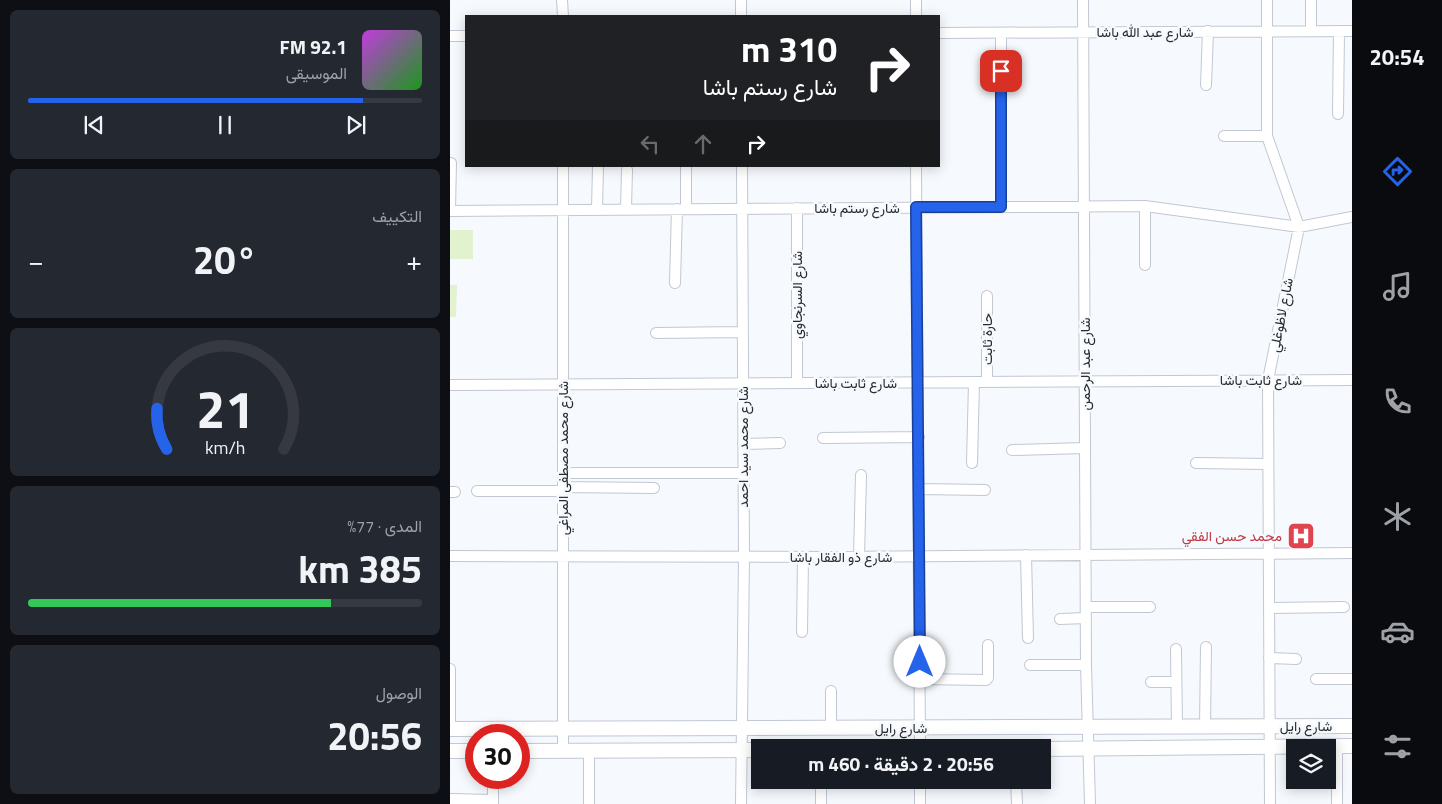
<!DOCTYPE html>
<html lang="ar">
<meta charset="utf-8">
<style>
body{margin:0;font-family:"Titillium Web",Vazirmatn,sans-serif;background:#242831;color:#f1f3f6;direction:rtl;height:100vh;display:flex;flex-direction:column;font-size:19px;white-space:nowrap}
*{box-sizing:border-box;margin:0}
p{font-size:16px;color:#9ea1a6}
.icon{flex:none;width:28px;height:28px;fill:none;stroke:currentColor;stroke-width:2;stroke-linecap:round;stroke-linejoin:round}
.map{position:relative;flex:1;overflow:hidden;direction:ltr}
.sheet{display:flex;flex-direction:column;gap:10px;padding:10px;background:#0d0f14;width:450px}
.sheet>*{flex:none}
.guide{position:absolute;left:15px;top:15px;width:475px;height:152px;border-radius:0px;box-shadow:0 2px 12px #0003;direction:rtl;background:#202124;color:#fff;overflow:hidden}
.controls{position:absolute;left:836px;top:739px;display:grid;gap:10px}
.controls a{display:grid;place-items:center;width:50px;height:50px;border-radius:0px;background:#171b24;box-shadow:0 2px 12px #0003;font-size:25px}
.speed{position:absolute;left:15px;top:724px;display:flex;gap:10px;font-size:25px;font-weight:700;text-align:center}
.speed>*{display:grid;place-content:center;width:65px;height:65px;border-radius:50%;background:#171b24;box-shadow:0 2px 12px #0003;line-height:1}
.speed .limit{border:8px solid #d22;background:#fff;color:#111}
.pin{position:absolute;display:grid;place-items:center;width:42px;height:42px;color:#fff;margin:-21px;border-radius:10px;box-shadow:0 2px 8px #0006}
.me{position:absolute;width:55px;margin:-28px;rotate:0deg;stroke-linejoin:round;filter:drop-shadow(0 0 4px #0008)}
.turn{display:flex;align-items:center;gap:18px;height:105px;padding:0 20px;font-size:22px}
.turn .icon{width:65px;height:65px;stroke-width:2.5}
.turn b{display:block;font-size:35px;line-height:42px}
.lanes{display:flex;align-items:center;height:48px;padding:0 20px;background:#0003;justify-content:center;gap:25px;direction:ltr}
.lanes .off{opacity:.35}
.big{font-size:38px;font-weight:700;line-height:1.1}
.sheet .widget{flex:1;display:flex;flex-direction:column;justify-content:center;gap:8px;min-width:0;padding:0 18px;border-radius:8px;background:#242831}
.sheet .dial{align-items:center;gap:0}
.dial svg{height:130px;overflow:visible;fill:none;stroke:#363941;stroke-width:7;stroke-linecap:round;text-anchor:middle}
.dial text{fill:#f1f3f6;stroke:none}
.song{display:flex;align-items:center;gap:15px}
.cover{width:60px;height:60px;border-radius:8px;background:linear-gradient(135deg,hsl(290 70% 55%),hsl(120 70% 35%))}
.played{height:5px;border-radius:2px;background:linear-gradient(90deg,#2563eb 85%,#363941 85%)}
.keys{display:flex;justify-content:space-around;direction:ltr}
.heat{display:flex;justify-content:space-between;align-items:center;font-size:28px;direction:ltr}
.charge{height:8px;border-radius:4px;background:linear-gradient(90deg,#34c759 77%,#363941 0)}
.trip{position:absolute;left:301px;top:739px;width:300px;height:50px;border-radius:0px;background:#171b24;box-shadow:0 2px 12px #0003;font-weight:700;line-height:50px;text-align:center;direction:rtl}
main{display:flex;flex:1;min-height:0}
.tabs{display:flex;flex-direction:column;width:90px;justify-content:space-around;align-items:center;background:#090b0e;color:#9ea1a6}
.tabs .icon{width:35px;height:35px}
.tabs .current{color:#2563eb}
.tabs b{font-size:22px;color:#f1f3f6}
.map>svg:first-child{display:block}
.green{fill:#e2f1ce}
.lines{fill:none;stroke-linecap:round;stroke-linejoin:round}
.street-casing{stroke:#c1c8d3;stroke-width:12}
.secondary-casing{stroke:#c1c8d3;stroke-width:16}
.street{stroke:#fff;stroke-width:10}
.secondary{stroke:#fff;stroke-width:14}
.route-casing{stroke:#184099;stroke-width:12}
.route{stroke:#2563eb;stroke-width:9}
.labels{text-anchor:middle;stroke-width:5;stroke-linejoin:round;paint-order:stroke}
.street-label{font-size:14px;fill:#292c2f;stroke:#f6f9fd}
.health-label{font-size:14px;fill:#be3a42;stroke:#f6f9fd;text-anchor:end}
</style>
<main>
<nav class="tabs">
<b>20:54</b>
<svg class="icon current" aria-label="directions" viewBox="0 0 24 24"><path d="M12 3l9 9-9 9-9-9zM9 14v-3h6M13 9l2 2-2 2"/></svg>
<svg class="icon" aria-label="music" viewBox="0 0 24 24"><path d="M9 18V5l10-2v13"/><circle cx="6" cy="18" r="3"/><circle cx="16" cy="16" r="3"/></svg>
<svg class="icon" aria-label="phone" viewBox="0 0 24 24"><path d="M5 4h4l2 5-3 2q2 4 5 5l2-3 5 2v4C11 20 4 13 5 4z"/></svg>
<svg class="icon" aria-label="climate" viewBox="0 0 24 24"><path d="M12 3v18M4 7l16 10M4 17L20 7"/></svg>
<svg class="icon" aria-label="car" viewBox="0 0 24 24"><path d="M5 17H2v-5l4-1 3-4h7l3 4 3 1v5h-3M9 17h6M6 11h13"/><circle cx="7" cy="17" r="2"/><circle cx="17" cy="17" r="2"/></svg>
<svg class="icon" aria-label="filters" viewBox="0 0 24 24"><path d="M4 7h16M4 17h16"/><circle cx="9" cy="7" r="2"/><circle cx="15" cy="17" r="2"/></svg>
</nav>
<div class="map">
<svg width="902" height="804" viewBox="0 0 902 804">
<rect width="100%" height="100%" fill="#f6f9fd"/>
<!-- green -->
<path class="green" d="M0 230H23V259H0Z
M0 285H7L6 317H0Z"/>
<g class="lines">
<!-- street casing -->
<g class="street-casing">
<path id="street" d="M112 0 113 16
M291 0V16
M466 0V16
M633 0 636 665 640 804
M817 0V136L849 227 818 380 820 804
M861 31V0
M489 33 902 31
M0 36H16
M756 85 758 31
M888 114 889 31
M774 136H817
M113 166V751
M466 166 470 748
M695 206V265
M551 207V33
M176 208 177 170
M236 208V166
M347 208V383
M0 209 1 163
M147 209 148 167
M0 211 695 206 849 227 902 217
M225 283 227 209
M206 333 293 332
M537 382V296
M0 385 902 380
M373 438 469 437
M293 444 330 443
M562 450 635 448
M522 463 524 382
M746 463 818 464
M113 473H293
M113 487 204 488
M469 489 535 490
M27 491H113
M0 492H5
M576 555 578 638
M0 556 384 557 902 553
M409 557 411 475
M636 607H700
M819 608 894 607
M610 619 636 618
M352 632 353 557
M726 649 727 727
M819 658 846 659
M580 665H636
M0 669V729
M470 679 536 680 538 678V645
M866 679H902
M701 682H726
M381 691V729
M755 727 756 647
M43 778V804
M371 780V804
M470 780V804
M566 780 567 804
M0 799 43 800
M139 804V751
M291 804 294 557 292 166
M887 804V747"/>
</g>
<!-- secondary casing -->
<g class="secondary-casing">
<path id="secondary" d="M0 729 902 726
M592 749 902 746
M0 751H26
M69 751 310 750"/>
</g>
<!-- street -->
<use href="#street" class="street"/>
<!-- secondary -->
<use href="#secondary" class="secondary"/>
</g>
<g class="lines">
<!-- route casing -->
<g class="route-casing">
<path id="route" d="M470 662 466 207H551V71"/>
</g>
<!-- route -->
<use href="#route" class="route"/>
</g>
<!-- icons -->
<defs>
<g id="hospital-square" transform="scale(1.4375)"><rect x="-9" y="-9" width="18" height="18" rx="4" fill="#e0444e" stroke="#f6f9fd"/><path d="M-5-5h3v3.5h4V-5h3V5h-3V1.5h-4V5h-3Z" fill="#fff"/></g>
</defs>
<g fill-rule="evenodd">
<use href="#hospital-square" x="851" y="536"/>
</g>
<g class="labels">
<!-- street labels -->
<g class="street-label">
<text x="695" y="37">شارع عبد الله باشا</text>
<text x="407" y="213">شارع رستم باشا</text>
<text transform="translate(347 295) rotate(-90)" y="5">شارع السرنجاوي</text>
<text transform="translate(831 315) rotate(-79)" y="5">شارع لاظوغلي</text>
<text transform="translate(537 339) rotate(-90)" y="5">حارة ثابت</text>
<text transform="translate(635 364) rotate(-90)" y="5">شارع عبد الرحمن</text>
<text x="811" y="385">شارع ثابت باشا</text>
<text x="406" y="388">شارع ثابت باشا</text>
<text transform="translate(293 447) rotate(-90)" y="5">شارع محمد سيد احمد</text>
<text transform="translate(113 458) rotate(-90)" y="5">شارع محمد مصطفى المراغي</text>
<text x="391" y="562">شارع ذو الفقار باشا</text>
<text x="856" y="731">شارع رايل</text>
<text x="451" y="733">شارع رايل</text>
</g>
<!-- health labels -->
<g class="health-label">
<text x="832" y="541">محمد حسن الفقي</text>
</g>
</g>
</svg>
<div class="controls">
<a><svg class="icon" aria-label="layers" viewBox="0 0 24 24"><path d="M12 4l9 5-9 5-9-5zM3 14l9 5 9-5"/></svg></a>
</div>
<div class="speed"><div class="limit">30</div></div>
<div class="pin" style="left:551px;top:71px;background:#d93025"><svg class="icon" aria-label="arrive" viewBox="0 0 24 24"><path d="M6 21V4h12l-3 4 3 4H6"/></svg></div>
<svg class="me" style="left:470px;top:662px" viewBox="-20 -20 40 40"><circle r="19" fill="#fff"/><path d="M0-13L10 11 0 6-10 11z" fill="#2563eb"/></svg>
<div class="trip">20:56 · 2 دقيقة · 460 m</div>
<div class="guide">
<div class="turn"><svg class="icon" aria-label="right" viewBox="0 0 24 24"><path d="M7 20v-9h11M14 6l5 5-5 5"/></svg><div><b>310 m</b>شارع رستم باشا</div></div>
<div class="lanes"><svg class="icon off" aria-label="left" viewBox="0 0 24 24"><path d="M17 20v-9H6M10 6l-5 5 5 5"/></svg><svg class="icon off" aria-label="ahead" viewBox="0 0 24 24"><path d="M12 20V5M6 11l6-6 6 6"/></svg><svg class="icon" aria-label="right" viewBox="0 0 24 24"><path d="M7 20v-9h11M14 6l5 5-5 5"/></svg></div>
</div>
</div>
<section class="sheet">
<div class="widget">
<div class="song"><i class="cover"></i><div><b>92.1 FM</b><p>الموسيقى</p></div></div>
<div class="played"></div>
<div class="keys"><svg class="icon" aria-label="previous" viewBox="0 0 24 24"><path d="M18 5L8 12l10 7zM5 5v14"/></svg><svg class="icon" aria-label="pause" viewBox="0 0 24 24"><path d="M8 5v14M16 5v14"/></svg><svg class="icon" aria-label="next" viewBox="0 0 24 24"><path d="M6 5l10 7-10 7zM19 5v14"/></svg></div>
</div>
<div class="widget"><p>التكييف</p>
<div class="heat"><a>−</a><b class="big">20°</b><a>+</a></div>
</div>
<div class="widget dial"><svg viewBox="0 0 100 80">
<path d="M14 69A42 42 0 1 1 86 69"/>
<path d="M14 69A42 42 0 0 1 8 44" stroke="#2563eb"/>
<text x="50" y="56" font-size="32" font-weight="700">21</text>
<text x="50" y="72" font-size="11">km/h</text>
</svg></div>
<div class="widget"><p>المدى · 77%</p><b class="big">385 km</b><div class="charge"></div></div>
<div class="widget"><p>الوصول</p><b class="big">20:56</b></div>
</section>
</main>
